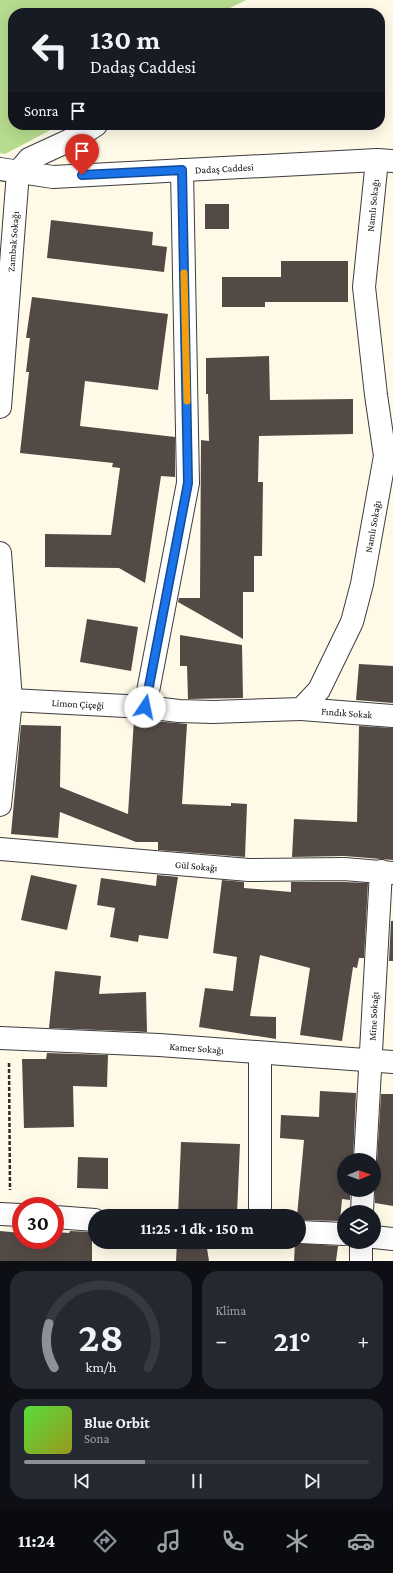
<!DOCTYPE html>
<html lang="tr">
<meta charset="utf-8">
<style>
body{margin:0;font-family:"Crimson Pro",serif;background:#242831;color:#f1f3f6;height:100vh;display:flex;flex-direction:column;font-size:15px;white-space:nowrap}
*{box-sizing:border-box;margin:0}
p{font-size:13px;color:#9ea1a6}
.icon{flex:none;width:22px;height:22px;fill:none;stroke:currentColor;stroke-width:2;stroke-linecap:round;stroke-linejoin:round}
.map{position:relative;height:1261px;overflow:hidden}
.panel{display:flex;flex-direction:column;gap:10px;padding:10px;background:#0d0f14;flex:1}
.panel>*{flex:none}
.hud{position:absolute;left:8px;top:8px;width:377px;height:122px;border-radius:16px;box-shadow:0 4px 16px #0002;background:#171b24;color:#f1f3f6;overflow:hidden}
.needle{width:26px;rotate:89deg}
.tools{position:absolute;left:337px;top:1153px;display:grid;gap:8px}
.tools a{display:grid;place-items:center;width:44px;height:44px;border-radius:50%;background:#171b24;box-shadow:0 4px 16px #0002;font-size:20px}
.speed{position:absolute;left:12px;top:1197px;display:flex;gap:8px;font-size:20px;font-weight:700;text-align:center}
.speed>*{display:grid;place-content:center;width:52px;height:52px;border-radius:50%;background:#171b24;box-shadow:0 4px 16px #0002;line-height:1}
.speed .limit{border:6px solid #d22;background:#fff;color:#111}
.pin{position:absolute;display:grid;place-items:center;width:34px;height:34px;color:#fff;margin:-41px -17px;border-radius:50% 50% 50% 0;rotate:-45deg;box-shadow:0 0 4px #0007}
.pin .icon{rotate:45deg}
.me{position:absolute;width:44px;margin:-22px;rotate:11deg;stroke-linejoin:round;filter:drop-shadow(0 0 3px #0008)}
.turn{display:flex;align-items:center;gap:14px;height:84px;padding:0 16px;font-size:18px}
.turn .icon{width:52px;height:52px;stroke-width:2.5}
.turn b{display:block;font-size:28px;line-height:34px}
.then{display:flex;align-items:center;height:38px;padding:0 16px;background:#0003;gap:8px;font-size:15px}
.big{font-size:30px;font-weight:700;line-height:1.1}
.panel .tile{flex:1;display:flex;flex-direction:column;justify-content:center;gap:6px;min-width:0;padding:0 14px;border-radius:16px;background:#242831}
.panel .dial{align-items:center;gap:0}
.dial svg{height:104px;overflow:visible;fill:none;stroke:#363941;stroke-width:7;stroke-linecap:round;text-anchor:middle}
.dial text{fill:#f1f3f6;stroke:none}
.song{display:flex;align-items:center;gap:12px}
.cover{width:48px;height:48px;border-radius:6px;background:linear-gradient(135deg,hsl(110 70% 55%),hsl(60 70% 35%))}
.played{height:4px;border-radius:2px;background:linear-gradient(90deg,#8c9099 35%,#363941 35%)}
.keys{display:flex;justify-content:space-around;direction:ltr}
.heat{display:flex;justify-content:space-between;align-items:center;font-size:22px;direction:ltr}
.panel .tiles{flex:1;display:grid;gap:10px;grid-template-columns:1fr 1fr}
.tile:last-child{grid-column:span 2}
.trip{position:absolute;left:88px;top:1209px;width:218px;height:40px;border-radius:20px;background:#171b24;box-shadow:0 4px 16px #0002;font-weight:700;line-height:40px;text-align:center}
.dock{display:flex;height:64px;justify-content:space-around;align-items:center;background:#090b0e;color:#9ea1a6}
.dock .icon{width:28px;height:28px}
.dock .active{color:#8c9099}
.dock b{font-size:18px;color:#f1f3f6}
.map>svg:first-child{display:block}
.forest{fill:#b6dc8e}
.building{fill:#534a46}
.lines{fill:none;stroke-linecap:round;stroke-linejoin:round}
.minor-casing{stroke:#3d3d3d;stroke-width:24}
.path{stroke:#2c2c2c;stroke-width:2.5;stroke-dasharray:4 2;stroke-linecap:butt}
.minor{stroke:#fff;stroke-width:22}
.route-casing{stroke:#114b97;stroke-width:10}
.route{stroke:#1a73e8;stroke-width:7}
.slow{stroke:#f59e0b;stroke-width:7}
.labels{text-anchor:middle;stroke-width:4;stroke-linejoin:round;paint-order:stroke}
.street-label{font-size:10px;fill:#0a0a0a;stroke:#fff}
</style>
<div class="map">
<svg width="393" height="1261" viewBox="0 0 393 1261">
<rect width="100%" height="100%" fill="#fff9e7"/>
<!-- forest -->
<path class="forest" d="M0 0H246L220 13H13V125H60L5 154 0 153Z"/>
<!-- building -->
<path class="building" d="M205 204H229V229H205Z
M51 220 153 232 152 245 167 247 164 272 47 258Z
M281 261H348V302H265V307H222V277H281Z
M32 297 168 314 158 390 85 381 80 426 175 437V477L161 476 145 583 119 568 45 567V534L111 535 120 468 112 467 113 463 20 453 29 372H26L30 338H26Z
M269 356 270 400 353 399V434L259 436 258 482H263L262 556H254V592H243V639L178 602 179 598H200L201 440 209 441 208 394H206V358Z
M87 619 138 627 131 671 80 662Z
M180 635 242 645 243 698 188 699 187 666H180Z
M359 664 393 666V703L356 700Z
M134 719 187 724 182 804 231 806V803L247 804 245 857 158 850V842H136L60 812 58 838 11 834 21 725 61 726 60 787 128 814Z
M359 726 393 728V860L344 856 292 857 294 819 357 822Z
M31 875 77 885 67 930 21 920Z
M157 875 178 877 168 939 139 935 138 942 110 937 115 908 97 905 101 878 156 886Z
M222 880 244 882V888L291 892V882H344L368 883 364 958H359L357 968 353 967 342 1041 300 1035 310 968 260 955 250 1016 276 1017V1039L199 1027 205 988 233 991 237 957 213 953Z
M391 921H393V961H389Z
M55 971 101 976 99 994 146 992 147 1032 49 1028Z
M47 1053 108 1055 107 1087 73 1086 74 1127 24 1128 22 1059H46Z
M320 1091 356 1093 353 1160H344V1190H350V1200L342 1199 340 1221 299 1220V1216H297L304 1140 280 1138 281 1115 319 1117Z
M381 1094H393V1206L375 1203 374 1168 377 1161Z
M181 1142 240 1144 237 1214 201 1212 202 1216H178Z
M78 1157 108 1158V1189L77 1188Z
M0 1231 21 1233V1240H55V1232L69 1233 70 1231 92 1232V1261H0Z
M177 1242H206L209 1261H176Z
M295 1243 338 1246 336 1261H294Z"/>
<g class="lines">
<!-- minor casing -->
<g class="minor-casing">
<g id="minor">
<path id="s1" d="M0 169 53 177 377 160 393 161"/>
<path id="s2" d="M0 407 18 172 29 159 79 136 96 125"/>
<path d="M0 553 11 700 0 805"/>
<path id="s3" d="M11 700 145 707 179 711 213 712 301 709 319 690 352 622 362 584 385 456 376 395 364 287 377 160"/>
<path d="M145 707 188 483 182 170"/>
<path id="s4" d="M301 709 393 716"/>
<path id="s5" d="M0 849 249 870 344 869 393 873"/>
<path id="s6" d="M0 1038 159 1045 393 1062"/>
<path id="s7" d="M365 1160 381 871"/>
<path d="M362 1212 363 1190"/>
<path d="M0 1214 21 1215"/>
<path d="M260 1216V1053"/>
<path d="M55 1217 95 1220"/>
<path d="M299 1232 344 1234"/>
<path d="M374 1237 393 1239"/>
<path d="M361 1242V1261"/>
</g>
</g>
<!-- path -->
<path class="path" d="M9 1063 10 1190"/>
<!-- minor -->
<use href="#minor" class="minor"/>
</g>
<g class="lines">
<!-- route casing -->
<g class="route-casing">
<path id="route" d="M82 175 182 170 188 483 145 707"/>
</g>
<!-- route -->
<use href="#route" class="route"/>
<!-- slow -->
<path class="slow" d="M184 273 187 401"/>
</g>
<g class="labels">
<!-- street labels -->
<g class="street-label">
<text dy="4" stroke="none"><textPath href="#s1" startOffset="225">Dadaş Caddesi</textPath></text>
<text dy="4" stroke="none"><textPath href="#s3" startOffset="814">Namlı Sokağı</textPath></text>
<text dy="4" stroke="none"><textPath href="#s2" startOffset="166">Zambak Sokağı</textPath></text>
<text dy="4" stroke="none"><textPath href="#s3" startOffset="490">Namlı Sokağı</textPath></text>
<text dy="4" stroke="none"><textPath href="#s3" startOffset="67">Limon Çiçeği</textPath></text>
<text dy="4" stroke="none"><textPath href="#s4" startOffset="46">Fındık Sokak</textPath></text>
<text dy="4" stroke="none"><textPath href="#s5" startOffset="197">Gül Sokağı</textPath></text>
<text dy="4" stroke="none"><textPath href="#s7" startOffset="144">Mine Sokağı</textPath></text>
<text dy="4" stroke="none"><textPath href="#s6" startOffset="197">Kamer Sokağı</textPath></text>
</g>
</g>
</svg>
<div class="tools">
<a><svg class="needle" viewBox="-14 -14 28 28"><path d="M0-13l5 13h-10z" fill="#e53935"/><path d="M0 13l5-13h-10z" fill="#9ea1a6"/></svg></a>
<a><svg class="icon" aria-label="layers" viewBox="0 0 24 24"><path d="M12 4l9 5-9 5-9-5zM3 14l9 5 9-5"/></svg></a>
</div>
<div class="speed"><div class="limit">30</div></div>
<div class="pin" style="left:82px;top:175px;background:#d93025"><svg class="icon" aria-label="arrive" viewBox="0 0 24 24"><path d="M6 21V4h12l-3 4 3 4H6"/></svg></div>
<svg class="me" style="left:145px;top:707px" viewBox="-20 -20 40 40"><circle r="19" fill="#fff"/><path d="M0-13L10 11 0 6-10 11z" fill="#1a73e8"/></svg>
<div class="trip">11:25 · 1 dk · 150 m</div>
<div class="hud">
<div class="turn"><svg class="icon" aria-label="left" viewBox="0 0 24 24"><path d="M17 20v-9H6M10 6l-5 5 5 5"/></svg><div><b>130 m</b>Dadaş Caddesi</div></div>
<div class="then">Sonra<svg class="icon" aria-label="arrive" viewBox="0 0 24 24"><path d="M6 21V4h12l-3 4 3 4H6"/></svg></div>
</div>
</div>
<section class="panel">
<div class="tiles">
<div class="tile dial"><svg viewBox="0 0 100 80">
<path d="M14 69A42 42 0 1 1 86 69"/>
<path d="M14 69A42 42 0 0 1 10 35" stroke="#8c9099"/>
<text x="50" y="56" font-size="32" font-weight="700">28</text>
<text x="50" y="72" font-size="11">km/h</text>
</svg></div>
<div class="tile"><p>Klima</p>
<div class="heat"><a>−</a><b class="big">21°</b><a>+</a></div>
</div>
<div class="tile">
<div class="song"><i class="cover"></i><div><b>Blue Orbit</b><p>Sona</p></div></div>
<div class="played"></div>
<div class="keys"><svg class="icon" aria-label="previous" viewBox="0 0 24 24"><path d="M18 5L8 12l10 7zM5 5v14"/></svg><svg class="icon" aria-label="pause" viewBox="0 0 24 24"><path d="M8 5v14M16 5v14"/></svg><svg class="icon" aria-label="next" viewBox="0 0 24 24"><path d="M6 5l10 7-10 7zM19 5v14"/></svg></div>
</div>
</div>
</section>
<nav class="dock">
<b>11:24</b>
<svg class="icon active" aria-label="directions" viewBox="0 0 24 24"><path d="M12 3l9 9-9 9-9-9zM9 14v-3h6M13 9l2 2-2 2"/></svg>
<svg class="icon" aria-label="music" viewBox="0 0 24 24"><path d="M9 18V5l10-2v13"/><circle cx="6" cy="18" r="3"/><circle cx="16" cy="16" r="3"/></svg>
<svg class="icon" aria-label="phone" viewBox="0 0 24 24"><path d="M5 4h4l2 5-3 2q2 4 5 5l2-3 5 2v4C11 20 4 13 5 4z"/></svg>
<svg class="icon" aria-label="climate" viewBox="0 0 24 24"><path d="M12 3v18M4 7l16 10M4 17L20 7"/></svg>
<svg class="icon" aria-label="car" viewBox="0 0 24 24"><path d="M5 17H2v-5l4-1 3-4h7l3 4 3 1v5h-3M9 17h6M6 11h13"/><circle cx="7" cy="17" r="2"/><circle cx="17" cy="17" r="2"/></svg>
</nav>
